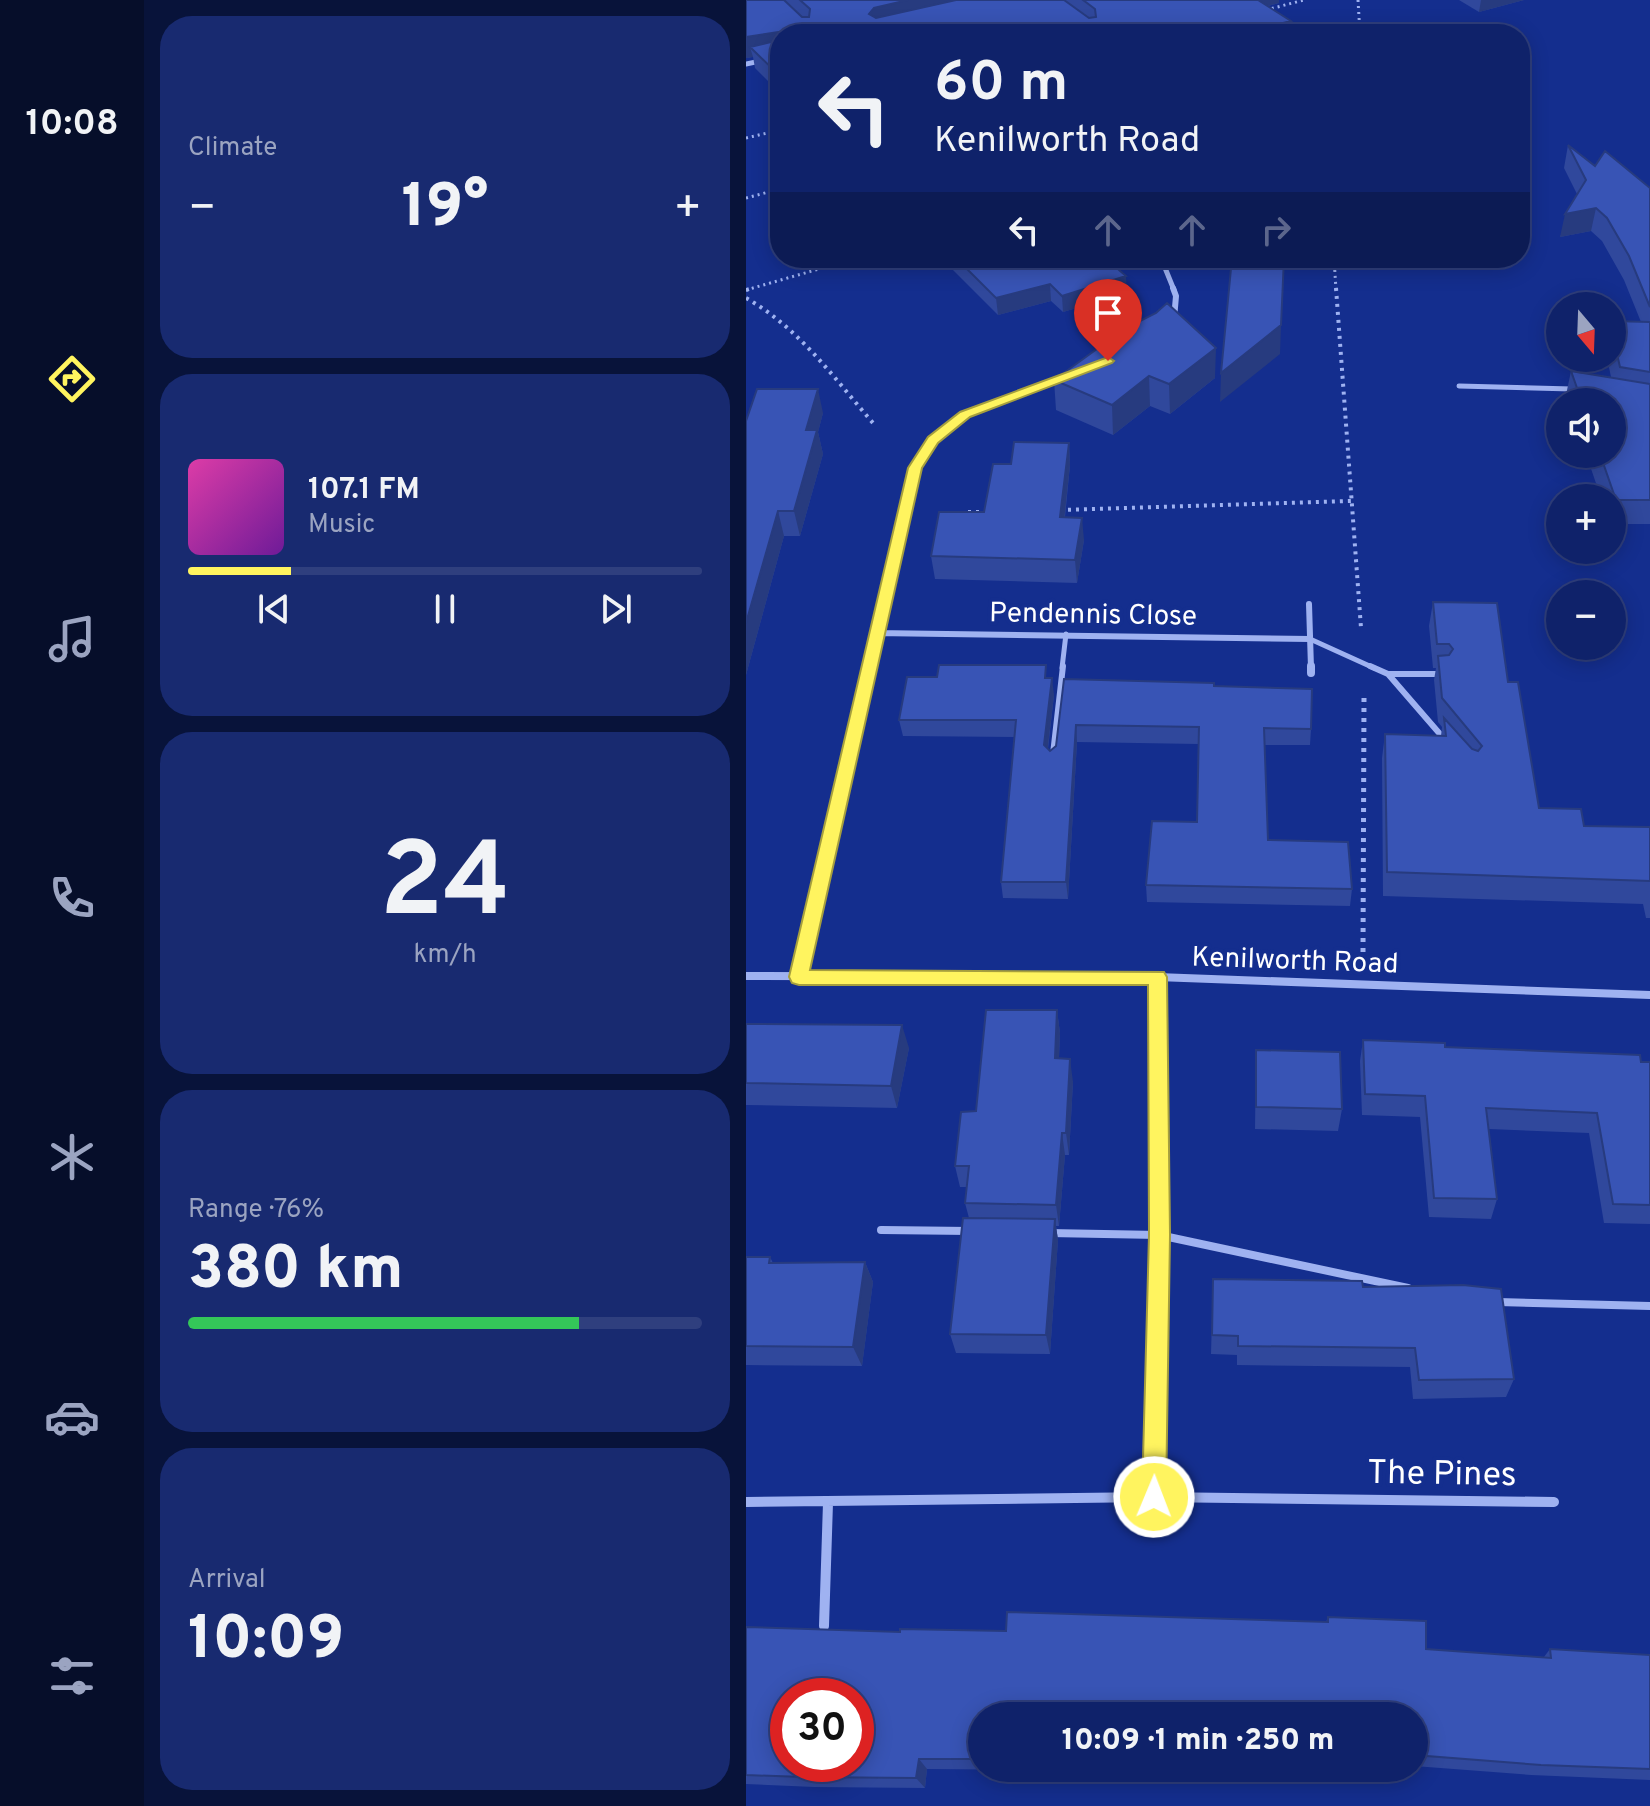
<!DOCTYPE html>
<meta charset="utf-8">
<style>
body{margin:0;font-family:Overpass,sans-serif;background:#182a70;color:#f1f3f6;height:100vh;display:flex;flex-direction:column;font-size:30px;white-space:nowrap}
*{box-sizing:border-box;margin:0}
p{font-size:26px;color:#9ba4c1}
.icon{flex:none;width:44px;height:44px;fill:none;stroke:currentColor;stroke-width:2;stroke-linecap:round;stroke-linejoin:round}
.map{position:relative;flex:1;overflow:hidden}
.details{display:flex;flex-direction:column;gap:16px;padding:16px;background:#08133a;width:602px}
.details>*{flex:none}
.banner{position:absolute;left:24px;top:24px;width:760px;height:244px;border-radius:32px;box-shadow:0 4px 20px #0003,0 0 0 2px #2f3f7e;background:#0f226a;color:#f1f3f6;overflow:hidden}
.needle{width:52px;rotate:161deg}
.fabs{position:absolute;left:800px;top:292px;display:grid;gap:16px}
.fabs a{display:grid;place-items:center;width:80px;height:80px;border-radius:50%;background:#0f226a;box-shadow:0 4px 20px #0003,0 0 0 2px #2f3f7e;font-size:40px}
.speed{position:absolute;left:24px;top:1678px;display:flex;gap:16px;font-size:40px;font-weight:700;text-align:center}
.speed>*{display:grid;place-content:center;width:104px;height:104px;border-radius:50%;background:#0f226a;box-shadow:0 4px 20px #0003,0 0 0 2px #2f3f7e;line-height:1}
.speed .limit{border:12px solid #d22;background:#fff;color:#111}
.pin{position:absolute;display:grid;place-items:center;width:68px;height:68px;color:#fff;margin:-82px -34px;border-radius:50% 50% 50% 0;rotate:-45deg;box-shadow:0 0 8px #0007}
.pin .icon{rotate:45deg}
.me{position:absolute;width:88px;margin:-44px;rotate:1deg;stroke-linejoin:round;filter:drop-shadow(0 0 6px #0008)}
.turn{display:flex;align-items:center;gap:28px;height:168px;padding:0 32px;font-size:36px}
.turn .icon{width:104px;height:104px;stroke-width:2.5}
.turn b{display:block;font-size:56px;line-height:68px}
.lanes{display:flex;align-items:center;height:76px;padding:0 32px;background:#0003;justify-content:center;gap:40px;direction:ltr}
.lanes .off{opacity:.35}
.big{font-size:60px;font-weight:800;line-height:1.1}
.details .tile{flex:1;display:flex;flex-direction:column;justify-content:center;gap:12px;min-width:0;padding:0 28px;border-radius:32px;background:#182a70}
.details .dial{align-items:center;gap:0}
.dial b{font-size:104px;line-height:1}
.song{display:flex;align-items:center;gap:24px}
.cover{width:96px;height:96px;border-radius:12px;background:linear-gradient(135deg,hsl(320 70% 55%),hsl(280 70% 35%))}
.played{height:8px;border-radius:4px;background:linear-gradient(90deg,#fff45f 20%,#2f3f7e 20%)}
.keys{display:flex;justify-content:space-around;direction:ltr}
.heat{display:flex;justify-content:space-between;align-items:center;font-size:44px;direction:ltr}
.charge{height:12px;border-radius:6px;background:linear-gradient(90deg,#34c759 76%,#2f3f7e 0)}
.trip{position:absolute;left:222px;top:1702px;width:460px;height:80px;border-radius:40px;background:#0f226a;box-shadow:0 4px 20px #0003,0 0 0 2px #2f3f7e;font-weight:800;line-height:80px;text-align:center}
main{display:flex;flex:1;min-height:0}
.tabs{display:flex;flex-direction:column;width:144px;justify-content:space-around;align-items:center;background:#060e2a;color:#9ba4c1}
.tabs .icon{width:56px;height:56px}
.tabs .active{color:#fff45f}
.tabs b{font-size:36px;color:#f1f3f6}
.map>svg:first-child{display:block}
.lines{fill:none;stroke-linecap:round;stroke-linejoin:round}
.path-far2{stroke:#9fb2f1;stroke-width:3;stroke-dasharray:2 4;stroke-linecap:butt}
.path-far1{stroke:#9fb2f1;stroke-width:4;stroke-dasharray:3 5;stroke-linecap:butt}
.path{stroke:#9fb2f1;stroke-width:5;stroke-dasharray:4 6;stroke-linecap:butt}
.lane-far2{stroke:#9fb2f1;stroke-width:5}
.lane-far1{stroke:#9fb2f1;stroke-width:6}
.lane{stroke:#9fb2f1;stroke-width:8}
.street-far3{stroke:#9fb2f1;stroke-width:5}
.street-far2{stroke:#9fb2f1;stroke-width:6}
.street-far1{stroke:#9fb2f1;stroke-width:8}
.street{stroke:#9fb2f1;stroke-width:10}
.wall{fill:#30489c}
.shaded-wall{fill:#273b7f}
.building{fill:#3854b5;stroke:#273b7f;stroke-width:2;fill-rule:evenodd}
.route{fill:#fff45f;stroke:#a69f3e;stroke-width:2}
.labels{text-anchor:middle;stroke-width:8;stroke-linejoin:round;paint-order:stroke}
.street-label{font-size:28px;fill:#fff;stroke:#142e8e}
.near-street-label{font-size:34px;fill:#fff;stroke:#142e8e}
</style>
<main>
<nav class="tabs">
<b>10:08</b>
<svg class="icon active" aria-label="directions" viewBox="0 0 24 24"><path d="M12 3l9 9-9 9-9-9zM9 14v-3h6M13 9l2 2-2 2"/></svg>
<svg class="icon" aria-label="music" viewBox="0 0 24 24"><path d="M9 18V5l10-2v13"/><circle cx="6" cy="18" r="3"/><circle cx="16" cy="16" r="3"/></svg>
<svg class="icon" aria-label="phone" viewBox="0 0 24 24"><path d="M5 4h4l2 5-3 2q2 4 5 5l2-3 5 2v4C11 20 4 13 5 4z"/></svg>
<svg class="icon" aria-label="climate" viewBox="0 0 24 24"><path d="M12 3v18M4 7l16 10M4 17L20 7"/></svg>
<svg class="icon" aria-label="car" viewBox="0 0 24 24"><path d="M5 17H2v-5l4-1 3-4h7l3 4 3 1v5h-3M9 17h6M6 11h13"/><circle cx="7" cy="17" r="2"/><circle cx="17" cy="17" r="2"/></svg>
<svg class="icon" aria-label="filters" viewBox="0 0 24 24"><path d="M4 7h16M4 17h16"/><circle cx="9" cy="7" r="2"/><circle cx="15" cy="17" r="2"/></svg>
</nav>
<section class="details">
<div class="tile"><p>Climate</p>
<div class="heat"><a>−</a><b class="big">19°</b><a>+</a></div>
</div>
<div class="tile">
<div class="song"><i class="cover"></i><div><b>107.1 FM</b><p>Music</p></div></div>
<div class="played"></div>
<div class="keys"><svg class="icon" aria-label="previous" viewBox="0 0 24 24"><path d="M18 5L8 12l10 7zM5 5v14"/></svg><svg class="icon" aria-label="pause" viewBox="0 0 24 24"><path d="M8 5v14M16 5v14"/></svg><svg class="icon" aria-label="next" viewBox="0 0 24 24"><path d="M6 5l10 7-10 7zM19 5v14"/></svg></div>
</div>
<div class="tile dial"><b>24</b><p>km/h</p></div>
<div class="tile"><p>Range · 76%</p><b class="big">380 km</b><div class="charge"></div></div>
<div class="tile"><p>Arrival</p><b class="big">10:09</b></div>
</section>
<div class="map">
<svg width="904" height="1806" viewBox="0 0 904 1806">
<rect width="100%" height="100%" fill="#142e8e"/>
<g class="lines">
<!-- path-far2 -->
<path class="path-far2" d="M612 0 614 34
M520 10 558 0
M0 138 34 130
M0 198 34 189
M588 258 590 290
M0 290 111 258"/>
<!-- path-far1 -->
<path class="path-far1" d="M590 288 615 628
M0 290 7 288
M0 298C53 328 88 378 127 423
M314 510 605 501
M222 512H244"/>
<!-- path -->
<path class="path" d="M617 952 618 698"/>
<!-- lane-far2 -->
<path class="lane-far2" d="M713 386 826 389
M564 639 628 668
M316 668 320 634"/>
<!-- lane-far1 -->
<path class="lane-far1" d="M624 666 642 674H694
M642 674 700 741
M307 754 317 666"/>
<!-- lane -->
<path class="lane" d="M135 1230 224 1231
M303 1233 413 1235 662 1288
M752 1302 904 1306"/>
<!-- street-far3 -->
<path class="street-far3" d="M0 64 34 57
M415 258 428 290"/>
<!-- street-far2 -->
<path class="street-far2" d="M427 288 430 296 428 319
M563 604 565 668
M129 633 564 639
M123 668 169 468 187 440 219 415 318 377"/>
<!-- street-far1 -->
<path class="street-far1" d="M565 666V673
M0 976 411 977 904 995
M53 977 124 666
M411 977 412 1162"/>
<!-- street -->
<path class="street" d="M408 1497 412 1160
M0 1502 408 1497 808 1502
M78 1626 82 1503"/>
</g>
<!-- wall -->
<path class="wall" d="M0 0H533V3L522 6 545 21 34 34V93L9 68 7 57 0 58Z
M713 0H778L733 12Z
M822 145 849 166 904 188V524H866V498H855L840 454H866V402H822L820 395 825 371 865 377 861 358H866V321L895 322 878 280 856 241 845 231 814 237 831 194 818 168Z
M195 258H359L381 293 317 312 305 301 252 315Z
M380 328 469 378 424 414 404 406 367 435 310 410 308 380Z
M77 413 72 432 77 454 54 536H38L0 675V421Z
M323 443 324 465 319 517 338 540 331 583 189 579 185 556 238 512 265 464Z
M687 602 762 682 793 808 838 826 904 827V918H900L897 904 637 896 636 758 639 734 695 736 696 727 692 722 688 680 690 668H687L683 626Z
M301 678 308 695 302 749 304 751 310 746 318 679 468 686 565 729 564 745H518L522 840 606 889 604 906 401 902 400 885 451 822 452 744 331 742 322 899 257 898 255 882 268 737 157 736 153 720Z
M311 1010 314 1033 313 1058 327 1082 323 1155H319L313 1226H310L312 1240 304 1354 210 1353 204 1334 223 1218 219 1203 221 1187H214L209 1166 230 1111Z
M0 1024 163 1048 151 1108 0 1105Z
M617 1040 699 1047 904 1062V1224L858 1223 843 1133 743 1129 751 1199 745 1219 683 1217 674 1117 616 1115 614 1061Z
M510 1050 596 1109 592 1131 509 1129Z
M0 1257H24L27 1263 119 1262 127 1282 116 1366 0 1365Z
M467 1279 617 1287 768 1379 760 1397 667 1399 664 1367 491 1365V1355L465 1354Z
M582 1617 680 1649 798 1657 804 1649 904 1655V1780L785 1775 668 1766V1716H236V1768H620L617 1775 413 1776V1774L288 1770 181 1769 179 1788 68 1787 0 1784V1627L154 1632 260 1631 580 1622Z"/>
<!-- shaded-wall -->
<path class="shaded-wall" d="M162 0H253L131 29 123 14 128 8Z
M498 0H533V3L498 12Z
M735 0H778L733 12Z
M545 21V34H493Z
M33 32 34 53 4 47 7 57 0 58V37Z
M850 208 845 231 814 237 819 214Z
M380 276 381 293 317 312 316 296Z
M304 284 305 301 252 315 250 298Z
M535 325 534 354 474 402 475 373Z
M470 348 469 378 424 414 423 384Z
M403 376 404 406 367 435 366 405Z
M72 389 77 413 72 432 77 454 54 536 48 511 60 430Z
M323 443 324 465 316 540 314 517Z
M32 511 38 536 0 675V623Z
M336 518 338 540 331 583 329 560Z
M306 678 308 695 300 762 298 745Z
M330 725 331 742 322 899 320 882Z
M311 1010 314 1033 312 1081 309 1058Z
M156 1025 163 1048 151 1108 145 1086Z
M324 1059 327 1082 323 1155 320 1133Z
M316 1133 319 1155 313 1226 310 1205Z
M309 1219 312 1240 304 1354 300 1335Z
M119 1262 127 1282 116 1366 107 1347Z
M173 1759 181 1769 179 1788 170 1778Z"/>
<!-- building -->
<path class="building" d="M0 0H38L56 17H63L64 9 54 0H162L128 8 123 14 130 18 210 0H318L343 18 350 17 349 9 337 0H512L545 21 493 34H34V76L4 47 33 40V32L0 37Z
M822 145 849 166 859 151 904 188V307L883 256 861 218 850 208 819 214 840 180Z
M210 258H359L380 276 316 296 304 284 250 298Z
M486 258H538L535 325 475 373Z
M421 303 470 348 423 384 403 376 366 405 308 380 380 328 410 313Z
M866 321 904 322V372L874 367 866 333Z
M825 371 904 384V500H870L854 454H866V402H836Z
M11 389H72L60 430H71L48 511H32L0 623V421Z
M268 442 323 443 314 517 336 518 329 560 185 556 193 512H238L247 464H265Z
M687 602 751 603 762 682H772L793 808 835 809 838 826 904 827V881L641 872 639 734 700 736 698 718 726 749 732 751 736 746 696 698 692 656 703 655 707 649 703 644H691Z
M193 665H300L299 678H306L298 745 304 751 310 746 318 679 468 683V686L566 689 565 729 518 728 522 840 602 842 606 889 400 885 406 821 451 822 453 727 330 725 320 882H255L270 720H153L161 677H191Z
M240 1010H311L309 1058 324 1059 320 1133H316L310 1205 219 1203 223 1166H209L215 1112 230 1111Z
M0 1024 156 1025 145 1086 0 1083Z
M617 1040 699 1043V1047L894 1055 895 1062H904V1205L867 1204 851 1113 740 1108 751 1199 688 1198 679 1096 619 1094Z
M510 1050 594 1052 596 1109 510 1107Z
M217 1218 309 1219 300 1335 204 1334Z
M0 1257H24L23 1263 119 1262 107 1347 0 1346Z
M467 1279 616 1281 617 1287 717 1285 755 1289 768 1379 673 1380 669 1348 492 1346V1336L466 1335Z
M261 1612 582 1622V1617L680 1621V1649L805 1658 804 1649 904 1655V1769L795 1765 668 1755V1716H236V1759H173L170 1778 57 1777 0 1775V1627L154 1632V1629L260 1631ZM42 1696H110V1764H42Z"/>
<!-- route -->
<path class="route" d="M362 357 368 361 366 363 224 417 192 443 176 468 64 970 418 972 421 977 424 1235 420 1497 417 1506 408 1509 400 1506 396 1497 403 1235 402 985H53L46 983 43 977 162 468 182 437 214 412Z"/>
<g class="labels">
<!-- street labels -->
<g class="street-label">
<text transform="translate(347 613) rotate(1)" y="10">Pendennis Close</text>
<text transform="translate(549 959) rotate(2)" y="10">Kenilworth Road</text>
</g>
<!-- near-street labels -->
<g class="near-street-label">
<text transform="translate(696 1472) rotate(1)" y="12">The Pines</text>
</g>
</g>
</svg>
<div class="fabs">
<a><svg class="needle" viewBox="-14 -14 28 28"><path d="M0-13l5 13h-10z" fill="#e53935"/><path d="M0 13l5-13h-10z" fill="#9ba4c1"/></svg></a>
<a><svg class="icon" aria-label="sound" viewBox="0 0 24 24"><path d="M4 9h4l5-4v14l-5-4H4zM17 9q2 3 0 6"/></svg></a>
<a>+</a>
<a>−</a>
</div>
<div class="speed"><div class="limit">30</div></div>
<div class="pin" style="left:362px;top:361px;background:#d93025"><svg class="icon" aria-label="arrive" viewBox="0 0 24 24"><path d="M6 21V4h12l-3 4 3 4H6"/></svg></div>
<svg class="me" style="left:408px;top:1497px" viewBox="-20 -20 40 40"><circle r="17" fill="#fff45f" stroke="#fff" stroke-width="3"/><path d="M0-11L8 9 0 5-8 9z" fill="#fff"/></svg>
<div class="trip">10:09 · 1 min · 250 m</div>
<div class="banner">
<div class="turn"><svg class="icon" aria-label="left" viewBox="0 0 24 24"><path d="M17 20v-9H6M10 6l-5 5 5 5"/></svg><div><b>60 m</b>Kenilworth Road</div></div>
<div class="lanes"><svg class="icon" aria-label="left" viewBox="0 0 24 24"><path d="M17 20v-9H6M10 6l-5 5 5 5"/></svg><svg class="icon off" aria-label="ahead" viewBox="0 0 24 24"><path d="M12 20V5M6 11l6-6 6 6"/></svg><svg class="icon off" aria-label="ahead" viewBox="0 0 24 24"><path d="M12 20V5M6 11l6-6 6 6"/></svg><svg class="icon off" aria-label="right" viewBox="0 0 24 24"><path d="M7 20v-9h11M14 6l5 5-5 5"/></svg></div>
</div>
</div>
</main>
